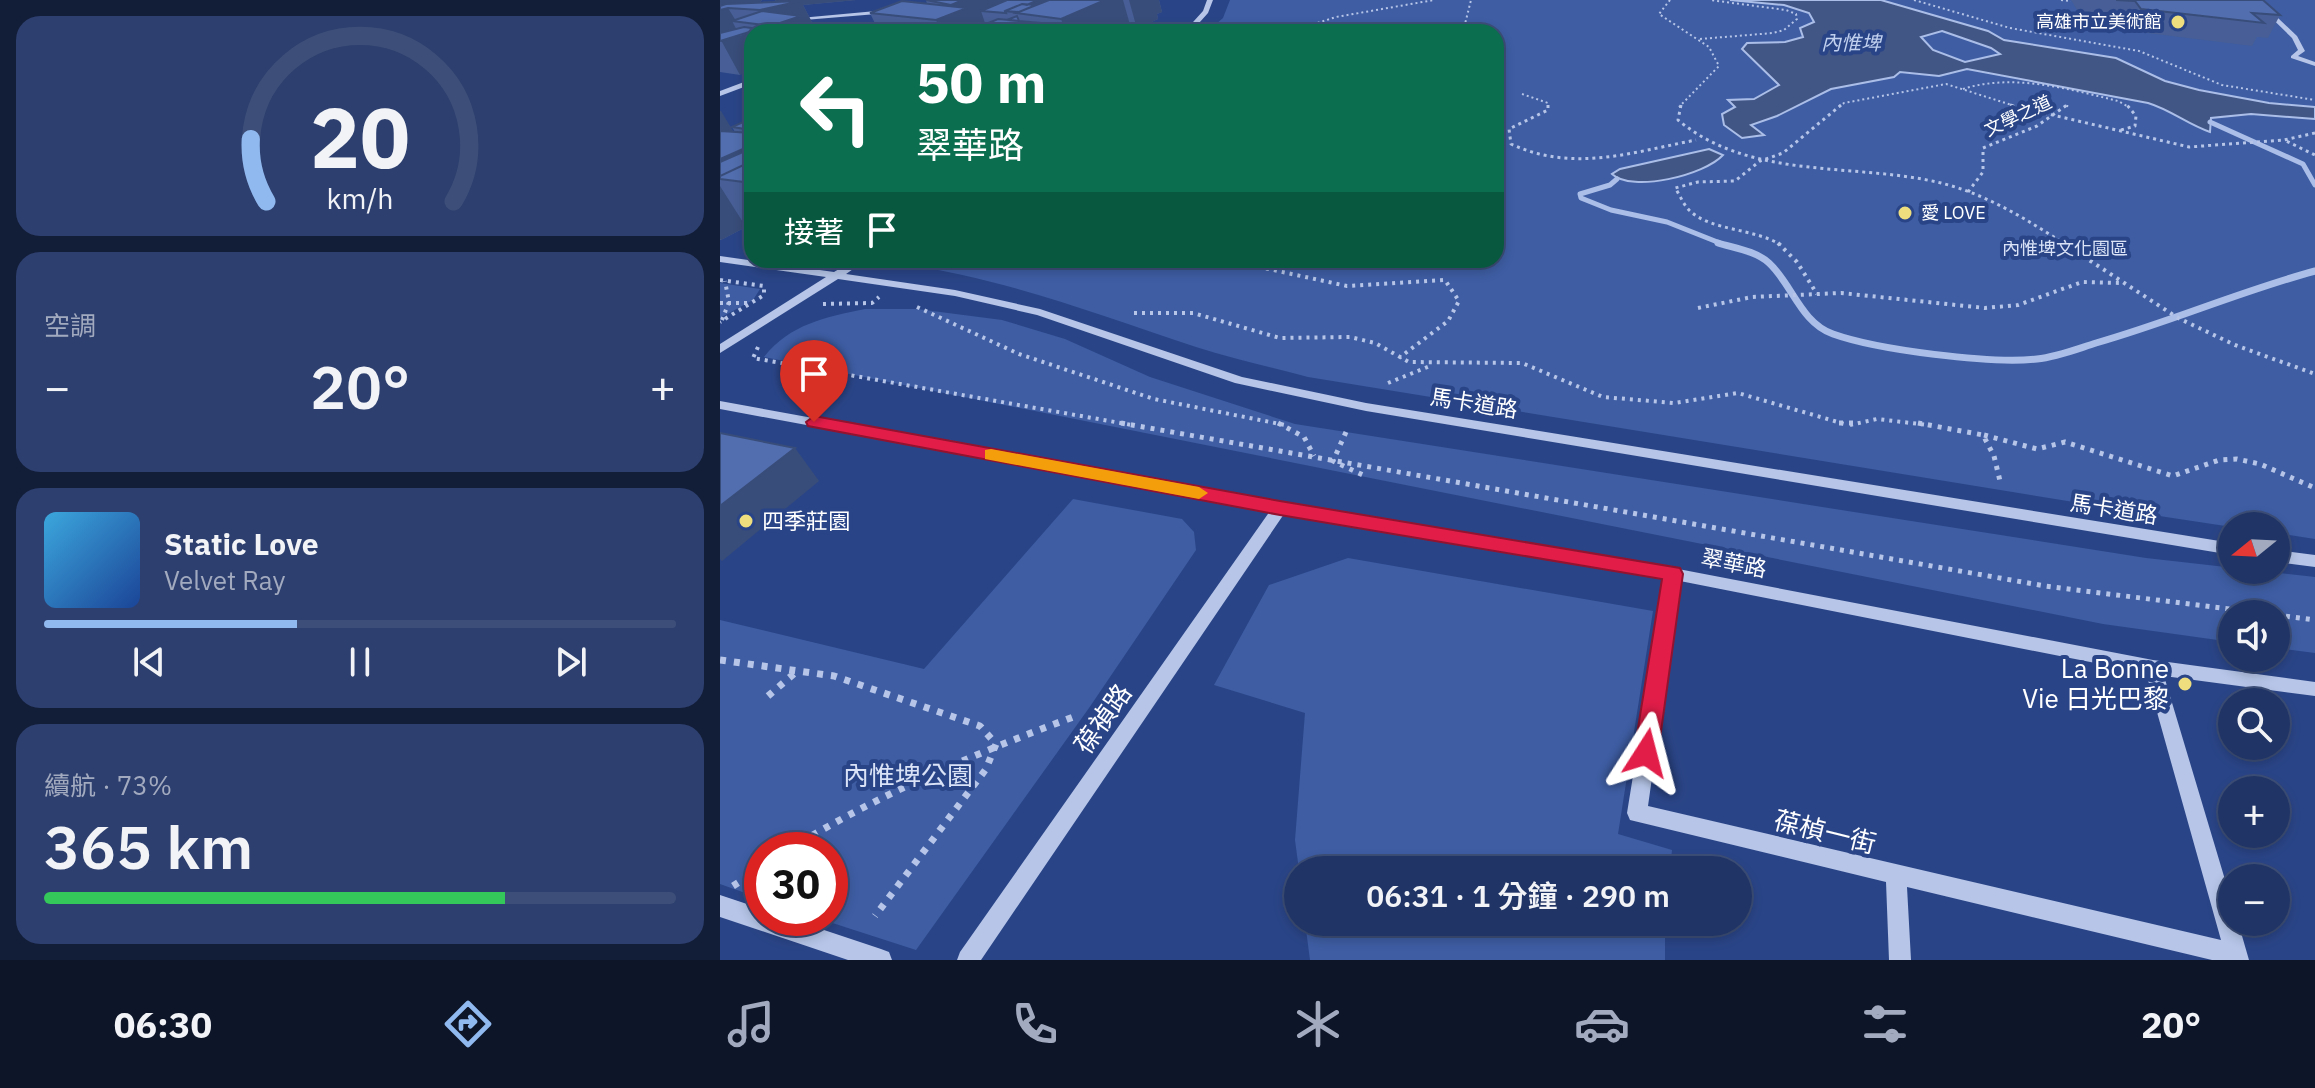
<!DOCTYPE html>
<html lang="zh-TW">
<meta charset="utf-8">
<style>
body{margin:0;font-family:"IBM Plex Sans","Noto Sans TC",sans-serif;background:#2d3f6e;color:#f1f3f6;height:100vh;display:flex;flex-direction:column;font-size:30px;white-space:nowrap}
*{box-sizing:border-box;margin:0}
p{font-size:26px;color:#a2aabf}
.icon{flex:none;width:44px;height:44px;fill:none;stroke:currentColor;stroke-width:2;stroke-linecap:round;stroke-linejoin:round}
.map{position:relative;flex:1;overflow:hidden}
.sheet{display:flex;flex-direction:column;gap:16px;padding:16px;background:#121d38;width:720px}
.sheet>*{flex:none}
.guide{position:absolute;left:24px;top:24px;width:760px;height:244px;border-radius:24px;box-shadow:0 4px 12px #0003,0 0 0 2px #3d4f79;background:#0b6e4f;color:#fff;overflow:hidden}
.needle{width:52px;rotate:252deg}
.buttons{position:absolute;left:1498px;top:512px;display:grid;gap:16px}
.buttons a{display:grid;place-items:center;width:72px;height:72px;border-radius:50%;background:#203465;box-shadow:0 4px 12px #0003,0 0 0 2px #3d4f79;font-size:40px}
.speed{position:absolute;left:24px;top:832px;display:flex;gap:16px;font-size:40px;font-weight:700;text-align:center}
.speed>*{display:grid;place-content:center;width:104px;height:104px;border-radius:50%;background:#203465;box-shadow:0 4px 12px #0003,0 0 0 2px #3d4f79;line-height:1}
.speed .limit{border:12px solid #d22;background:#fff;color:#111}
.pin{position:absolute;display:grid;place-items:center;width:68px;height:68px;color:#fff;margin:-82px -34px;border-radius:50% 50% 50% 0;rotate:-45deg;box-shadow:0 0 8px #0007}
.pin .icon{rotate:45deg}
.me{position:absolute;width:88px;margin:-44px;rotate:9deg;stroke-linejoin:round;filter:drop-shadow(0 0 6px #0008)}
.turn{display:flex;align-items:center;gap:28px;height:168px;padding:0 40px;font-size:36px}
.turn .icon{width:104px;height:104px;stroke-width:2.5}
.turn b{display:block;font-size:56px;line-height:68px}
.then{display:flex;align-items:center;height:76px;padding:0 40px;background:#0003;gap:16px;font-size:30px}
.big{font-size:60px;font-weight:600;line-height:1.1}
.sheet .card{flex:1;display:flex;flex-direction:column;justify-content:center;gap:12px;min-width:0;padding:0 28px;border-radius:24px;background:#2d3f6e}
.sheet .dial{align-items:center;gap:0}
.dial svg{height:208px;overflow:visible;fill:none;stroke:#3d4f79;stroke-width:7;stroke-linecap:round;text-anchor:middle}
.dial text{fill:#f1f3f6;stroke:none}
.song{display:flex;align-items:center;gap:24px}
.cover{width:96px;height:96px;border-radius:12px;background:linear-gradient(135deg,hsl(200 70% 55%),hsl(220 70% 35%))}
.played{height:8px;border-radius:4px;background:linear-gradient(90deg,#90b9f0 40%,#3d4f79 40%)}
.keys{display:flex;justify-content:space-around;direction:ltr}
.heat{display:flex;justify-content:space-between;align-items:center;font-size:44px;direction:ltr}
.charge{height:12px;border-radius:6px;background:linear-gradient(90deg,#34c759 73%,#3d4f79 0)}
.trip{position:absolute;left:564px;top:856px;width:468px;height:80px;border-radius:40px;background:#203465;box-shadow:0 4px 12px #0003,0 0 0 2px #3d4f79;font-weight:600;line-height:80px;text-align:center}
.tabs{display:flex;height:128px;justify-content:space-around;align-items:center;background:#0d1528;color:#a2aabf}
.tabs .icon{width:56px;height:56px}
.tabs .selected{color:#90b9f0}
.tabs b{font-size:36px;color:#f1f3f6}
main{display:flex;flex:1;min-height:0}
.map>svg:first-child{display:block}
.green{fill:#3e5da3}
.water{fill:#425686;stroke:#abbee8;stroke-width:2;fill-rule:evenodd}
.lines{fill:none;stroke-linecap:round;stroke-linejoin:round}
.stream-far1{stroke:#abbee8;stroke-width:5}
.stream{stroke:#abbee8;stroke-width:7}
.path-far4{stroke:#b6c5e8;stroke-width:2;stroke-dasharray:2 3;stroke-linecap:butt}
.path-far3{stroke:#b6c5e8;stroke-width:3;stroke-dasharray:3 4;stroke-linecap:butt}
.path-far2{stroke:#b6c5e8;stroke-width:4;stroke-dasharray:3 5;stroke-linecap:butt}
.path-far1{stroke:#b6c5e8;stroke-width:5;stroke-dasharray:4 6;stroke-linecap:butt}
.path{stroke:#b6c5e8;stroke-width:7;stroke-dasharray:6 8;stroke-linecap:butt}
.minor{fill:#b6c5e8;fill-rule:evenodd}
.wall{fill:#475f96}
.shaded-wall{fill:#394d7a}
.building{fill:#526eae;stroke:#394d7a;stroke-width:2}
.route{fill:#e11d48;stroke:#92132f;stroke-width:2}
.slow{fill:#f59e0b}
.poi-dot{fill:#eede7d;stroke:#2a4587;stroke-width:3}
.labels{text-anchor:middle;stroke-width:8;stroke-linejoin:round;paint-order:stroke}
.far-poi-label{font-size:18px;fill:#fff;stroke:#2a4587;text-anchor:end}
.far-street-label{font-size:18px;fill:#fff;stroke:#2a4587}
.far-park-label{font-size:18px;fill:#d9e2f6;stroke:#2a4587}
.far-water-label{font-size:20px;font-style:italic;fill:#c1d0ef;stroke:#2a4587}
.street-label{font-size:22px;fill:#fff;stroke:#2a4587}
.poi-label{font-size:22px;fill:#fff;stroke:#2a4587;text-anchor:start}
.near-poi-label{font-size:26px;fill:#fff;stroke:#2a4587;text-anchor:end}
.near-street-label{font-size:26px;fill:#fff;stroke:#2a4587}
.near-park-label{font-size:26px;fill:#d9e2f6;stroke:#2a4587}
</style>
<main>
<section class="sheet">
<div class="card dial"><svg viewBox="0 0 100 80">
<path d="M14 69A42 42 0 1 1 86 69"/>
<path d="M14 69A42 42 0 0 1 8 45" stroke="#90b9f0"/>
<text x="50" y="56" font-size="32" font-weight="700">20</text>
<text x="50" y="72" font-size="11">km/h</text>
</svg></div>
<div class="card"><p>空調</p>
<div class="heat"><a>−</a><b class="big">20°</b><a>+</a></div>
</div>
<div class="card">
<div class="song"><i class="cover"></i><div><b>Static Love</b><p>Velvet Ray</p></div></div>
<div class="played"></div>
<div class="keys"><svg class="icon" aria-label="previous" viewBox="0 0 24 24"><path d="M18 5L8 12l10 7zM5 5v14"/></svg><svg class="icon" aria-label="pause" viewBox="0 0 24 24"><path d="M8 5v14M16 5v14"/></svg><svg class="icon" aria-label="next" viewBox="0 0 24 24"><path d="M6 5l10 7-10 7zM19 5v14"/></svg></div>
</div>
<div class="card"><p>續航 · 73%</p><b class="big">365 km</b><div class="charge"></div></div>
</section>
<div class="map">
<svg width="1595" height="960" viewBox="0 0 1595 960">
<rect width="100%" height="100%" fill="#2a4587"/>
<!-- green -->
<path class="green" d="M510 0H1595V539L1556 533V526L1512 527 1446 517 588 377C551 367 513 359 476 347 376 314 289 280 184 264L183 260H776V32H487L503 18Z
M0 283 40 289 33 300 0 318Z
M145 309H197L282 320 345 339 430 377 575 424 1426 558 1595 577V653L1556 648V614H1512V642L1383 624 44 357C70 324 106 317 145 309Z
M353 499 462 519 474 532 476 550 369 708 196 950 97 918H110V850H42V899L0 884V620L204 669Z
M628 558 933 611 898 834 952 850 950 870H579L575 840 585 713 494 685 549 585Z
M585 922H945V960H590Z"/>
<!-- water -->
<path class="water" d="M1010 0H1161L1268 31 1284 40 1396 58 1445 81 1479 90 1549 103 1595 107V119L1531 114 1491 118 1490 132C1467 124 1451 110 1428 103L1247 69 1219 76 1180 72 1174 77 1111 89 1057 116 1031 125 1044 135 1022 138 1004 125 1002 114 1015 107 1008 100 1034 99 1059 85 1022 49 1027 43 1065 42 1083 37 1080 28 1094 22 1089 13 1064 5ZM1222 31 1271 48 1280 54 1245 62 1213 50 1201 37Z
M989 149 1003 155C985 175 912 193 892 174L900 169Z"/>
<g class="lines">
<!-- stream-far1 -->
<path class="stream-far1" d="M1490 122 1583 164 1595 185
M897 179 890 185 860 194 861 198 891 210 947 222 1005 245"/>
<!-- stream -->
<path class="stream" d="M998 243C1014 248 1036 251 1049 263 1072 284 1081 323 1113 334 1158 350 1270 364 1317 359 1337 357 1357 349 1376 343 1450 322 1521 291 1595 271"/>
<!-- path-far4 -->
<path class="path-far4" d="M950 0 939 14 989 47 999 66 959 107
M1194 0 1290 28 1419 51 1502 85 1595 100
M1341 0 1351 1
M569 32 616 17 714 0
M743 32 751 0
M980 39 1053 33 1064 30 1077 19 1076 14 1066 10 990 0
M1243 89C1293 73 1349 89 1398 101L1409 107
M802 94 828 103V107
M1119 107 1124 103 1226 84 1298 107
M1347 107 1348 103"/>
<!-- path-far3 -->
<path class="path-far3" d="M828 105V110L789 129 791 144C853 173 913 152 976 140
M961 105 958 120C1031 181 1134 162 1221 183 1266 194 1308 220 1346 245
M1290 105 1469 147 1564 140
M1401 130 1415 126 1416 116 1407 105
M1595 133 1564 140 1595 155
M1248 192 1263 172V148L1317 126 1347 105
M1061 245C1034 228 990 231 969 210 963 204 960 195 955 188L978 182 1015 181 1040 161 1063 153 1121 105"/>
<!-- path-far2 -->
<path class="path-far2" d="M1058 243 1077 262 1097 294
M1343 243 1458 318 1515 345 1595 374
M507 260 627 286 725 280 739 301 728 321 679 358
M0 280 44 286V295L0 322
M0 303H30
M103 304 152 303 159 297
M197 307 299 354 434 399 565 425
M978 308 1032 297 1121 293 1265 308 1298 305 1362 282 1401 283
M414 313H473L560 338 630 337 655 343 689 362 802 363 883 397 954 403 1018 393 1128 425
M2 320 9 302 5 281
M38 347 33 358 412 425
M668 383 710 366
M1130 425 1157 419 1208 425"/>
<!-- path-far1 -->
<path class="path-far1" d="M401 423 1325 586 1549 614
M558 423 584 437 594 456
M1119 423H1139
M1198 423 1263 435 1274 456 1280 481
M626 432 613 461 643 475
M1264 435 1317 449 1345 442 1453 476 1499 460 1517 459 1540 464 1595 488
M1556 615 1595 620"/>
<!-- path -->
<path class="path" d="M0 660 114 676 260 726 276 744 266 769 155 916
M48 696 76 672
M68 850C159 794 256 753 356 716
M13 886 42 867"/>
<!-- minor -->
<path class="minor" d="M487 0H493L488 13 471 32H464L483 11Z
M1533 0H1539L1577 36 1585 51 1578 56 1595 62V66L1571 58V56L1578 50 1572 38Z
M167 10 169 13 72 21 69 19Z
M32 79V84L0 96V91Z
M0 256 114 272 134 260H146L126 274 235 290 320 309 522 377 646 403 1512 543V555L646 411 515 383 317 315 235 296 118 279 0 353V344L106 277 0 262Z
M0 401 560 503 953 568 1433 660 1595 682V696L1444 676 1512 903V922H1518L1529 960H1492L1187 887 1191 960H1169L1166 882 910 820 907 813 945 578 564 514 261 960H237L240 952 550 511 0 409ZM960 581 1426 673 1501 940 928 806Z
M1556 550 1595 555V567L1556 562Z
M0 895 42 909V918H68L161 949 169 952 172 960H128L0 917Z"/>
</g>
<!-- wall -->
<path class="wall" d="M0 0H42L39 3 56 2 55 0H136L83 5 97 32H32L20 75 0 72Z
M206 0H439L442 12 437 14 438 19 417 29 411 28 412 32H159L150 13 207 4Z
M1351 0H1543L1560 15 1548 38 1537 37 1532 46 1411 31 1406 23 1363 20Z
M0 111 13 132H15L12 127 32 118V236L26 227 1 240H0Z"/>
<!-- shaded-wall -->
<path class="shaded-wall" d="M0 0H42L31 10 8 8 16 21H12L20 36 39 29 40 32H32V70L20 75 2 42 0 41Z
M55 0H136L83 5 97 32H54L51 26 47 25 40 10 58 6Z
M243 0H331L303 13 261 11 266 26H261L256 32H221L216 20 234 13 231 5Z
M371 0H403L412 32H346L341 19Z
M409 0H439L442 12 437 14 438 19 417 29Z
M332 24 335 32H316Z
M0 111H1L23 148 0 158Z
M32 145V183L0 179V159Z
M0 186 26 227 1 240 0 239Z
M75 448 99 481 2 561 0 559V506Z"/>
<!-- building -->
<path class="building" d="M206 0H243L231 5Z
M287 0H318L307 5 302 4 285 11 286 13 261 11Z
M329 0H385L341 19 296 13Z
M1396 0H1543L1560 15 1532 13 1544 23 1421 9 1415 1Z
M81 1 40 10 8 8 0 10V6L6 4Z
M182 1 247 8 216 20 150 13Z
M302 4 316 5 299 12 285 11Z
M42 11 81 16 51 26 12 21Z
M297 16 299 21 287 20Z
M278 19 332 24 316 32H280L286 29 261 26Z
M250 26 261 27 263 32H235Z
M24 27 39 29 0 41V33Z
M32 118V130L12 127Z
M0 131 32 133V145L0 159Z
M32 148V161L0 176V162Z
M32 161V183L0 179V176Z
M0 433 75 448 0 506Z"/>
<!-- route -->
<path class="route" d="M94 416 560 501 960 568 963 574 938 753 934 761 926 764 917 761 914 753 942 579 560 515 88 426 86 422Z"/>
<!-- slow -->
<path class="slow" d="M271 449 479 487 488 493 479 499 265 459V450Z"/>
<!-- markers -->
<g class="poi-dot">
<circle cx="1458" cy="22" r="8"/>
<circle cx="1185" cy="213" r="8"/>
<circle cx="26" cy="521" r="8"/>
<circle cx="1465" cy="684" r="8"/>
</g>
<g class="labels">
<!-- far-poi labels -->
<g class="far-poi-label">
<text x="1442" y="28">高雄市立美術館</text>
<text x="1201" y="219" text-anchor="start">愛 LOVE</text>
</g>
<!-- far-street labels -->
<g class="far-street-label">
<text transform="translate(1298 116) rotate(-25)" y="6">文學之道</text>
</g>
<!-- far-park labels -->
<g class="far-park-label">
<text x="1345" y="255">內惟埤文化園區</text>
</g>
<!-- far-water labels -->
<g class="far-water-label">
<text x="1131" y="50">內惟埤</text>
</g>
<!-- street labels -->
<g class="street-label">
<text transform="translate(754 403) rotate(9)" y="8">馬卡道路</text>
<text transform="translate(1394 509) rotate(9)" y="8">馬卡道路</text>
<text transform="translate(1014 563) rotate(11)" y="8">翠華路</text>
</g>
<!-- poi labels -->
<g class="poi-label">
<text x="42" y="529">四季莊園</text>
</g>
<!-- near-poi labels -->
<g class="near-poi-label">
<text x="1449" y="678">La Bonne<tspan x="1449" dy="30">Vie 日光巴黎</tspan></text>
</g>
<!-- near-street labels -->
<g class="near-street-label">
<text transform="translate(383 719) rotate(-55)" y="9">葆禎路</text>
<text transform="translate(1105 832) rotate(14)" y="9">葆楨一街</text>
</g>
<!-- near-park labels -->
<g class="near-park-label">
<text x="188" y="785">內惟埤公園</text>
</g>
</g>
</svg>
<div class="buttons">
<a><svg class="needle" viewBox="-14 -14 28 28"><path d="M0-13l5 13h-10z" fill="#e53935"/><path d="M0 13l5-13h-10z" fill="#a2aabf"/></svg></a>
<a><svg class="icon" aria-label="sound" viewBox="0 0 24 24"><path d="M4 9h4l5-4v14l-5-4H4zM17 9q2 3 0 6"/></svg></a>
<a><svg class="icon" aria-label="search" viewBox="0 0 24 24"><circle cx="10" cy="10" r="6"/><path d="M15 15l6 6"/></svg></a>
<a>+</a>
<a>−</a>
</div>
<div class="speed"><div class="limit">30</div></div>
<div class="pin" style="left:94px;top:422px;background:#d93025"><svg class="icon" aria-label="arrive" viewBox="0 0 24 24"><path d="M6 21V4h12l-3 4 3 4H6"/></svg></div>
<svg class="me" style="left:926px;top:753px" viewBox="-20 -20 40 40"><path d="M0-17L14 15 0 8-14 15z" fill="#e11d48" stroke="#fff" stroke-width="4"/></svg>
<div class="trip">06:31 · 1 分鐘 · 290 m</div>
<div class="guide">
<div class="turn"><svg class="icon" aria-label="left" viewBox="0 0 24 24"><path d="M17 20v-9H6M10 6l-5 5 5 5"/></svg><div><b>50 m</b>翠華路</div></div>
<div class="then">接著<svg class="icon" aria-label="arrive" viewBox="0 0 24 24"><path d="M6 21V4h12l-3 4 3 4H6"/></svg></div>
</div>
</div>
</main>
<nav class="tabs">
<b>06:30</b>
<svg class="icon selected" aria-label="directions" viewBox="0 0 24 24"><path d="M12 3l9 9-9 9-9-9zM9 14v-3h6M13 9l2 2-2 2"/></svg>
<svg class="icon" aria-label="music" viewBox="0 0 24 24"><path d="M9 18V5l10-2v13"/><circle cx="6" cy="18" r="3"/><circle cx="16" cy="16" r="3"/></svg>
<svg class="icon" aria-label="phone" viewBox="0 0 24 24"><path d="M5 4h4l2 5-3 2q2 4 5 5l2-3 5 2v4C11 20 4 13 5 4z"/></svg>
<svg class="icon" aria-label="climate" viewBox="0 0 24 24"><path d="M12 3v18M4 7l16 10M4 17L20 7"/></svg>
<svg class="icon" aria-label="car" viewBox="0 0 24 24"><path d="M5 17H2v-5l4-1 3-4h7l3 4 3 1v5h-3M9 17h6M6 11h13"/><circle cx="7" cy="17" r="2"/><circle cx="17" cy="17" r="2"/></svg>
<svg class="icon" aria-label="filters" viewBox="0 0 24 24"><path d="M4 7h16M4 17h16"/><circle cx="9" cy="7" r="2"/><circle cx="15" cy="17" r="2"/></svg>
<b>20°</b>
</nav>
